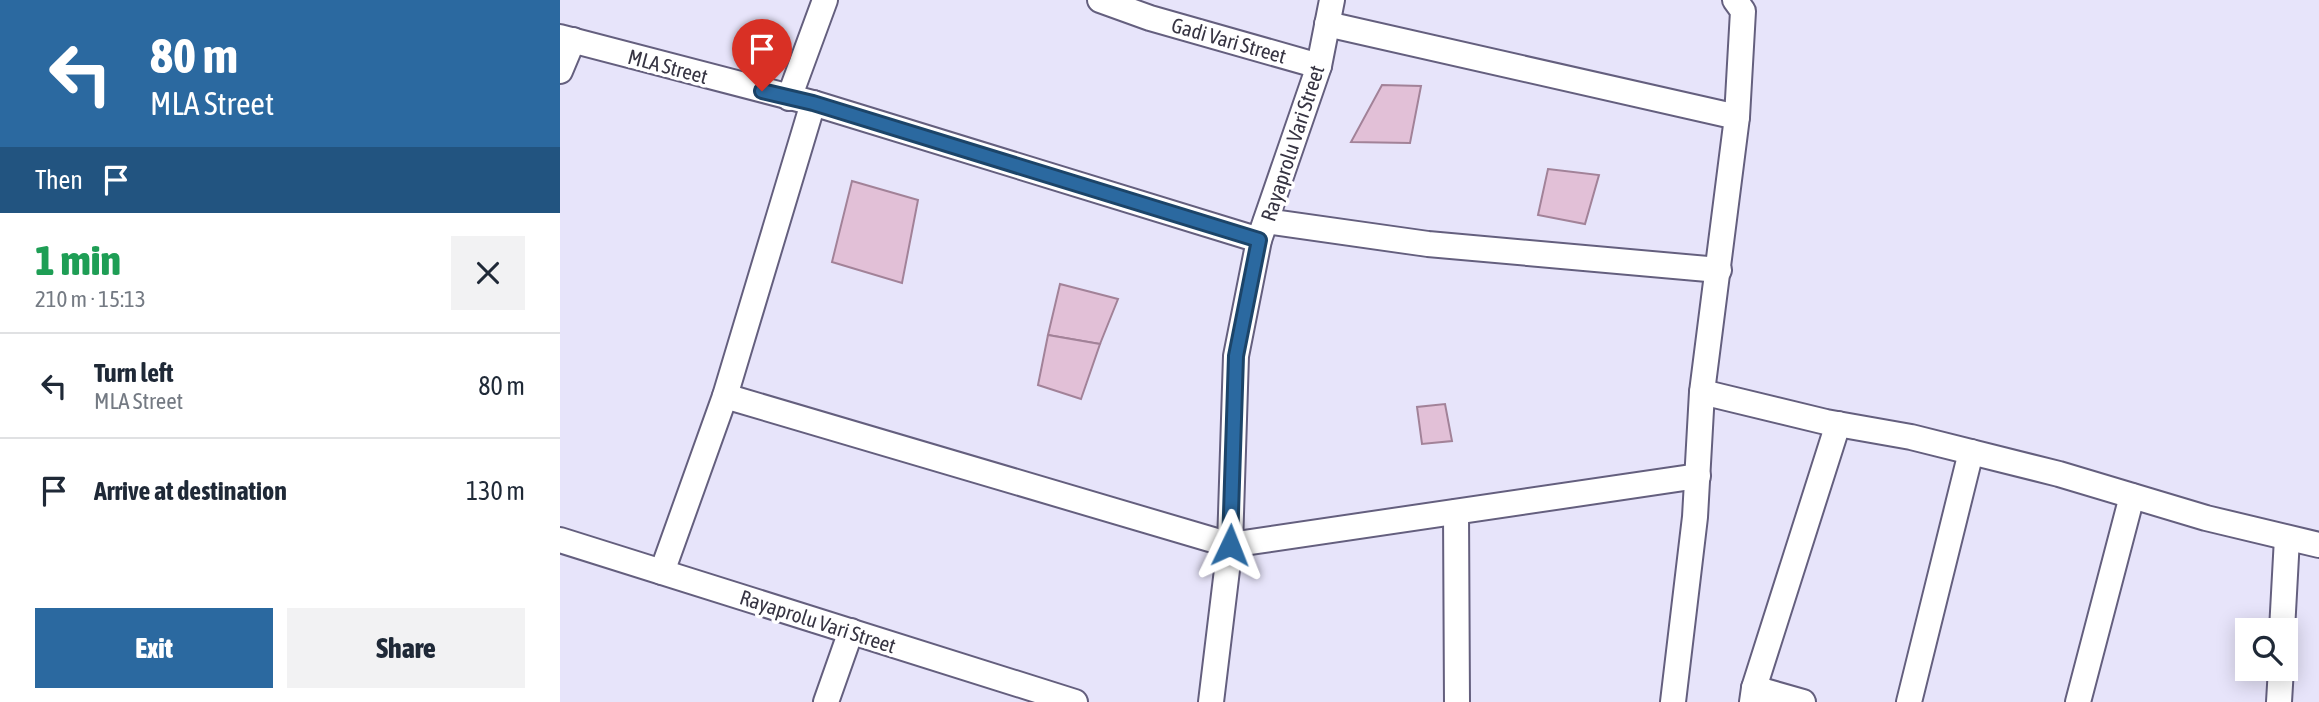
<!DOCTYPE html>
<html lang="en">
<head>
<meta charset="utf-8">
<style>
	body { margin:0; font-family:"Asap Condensed",sans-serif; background:#f2f2f3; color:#1f2937; height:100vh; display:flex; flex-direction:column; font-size:26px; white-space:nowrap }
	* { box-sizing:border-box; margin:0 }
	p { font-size:23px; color:#747a83 }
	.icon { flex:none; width:38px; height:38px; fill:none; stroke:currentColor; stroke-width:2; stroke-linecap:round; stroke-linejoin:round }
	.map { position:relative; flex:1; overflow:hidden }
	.drawer { display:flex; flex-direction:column; background:#fff; width:560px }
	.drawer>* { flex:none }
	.top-card { background:#2b69a0; color:#fff; overflow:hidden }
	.buttons { position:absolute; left:1675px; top:618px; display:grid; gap:14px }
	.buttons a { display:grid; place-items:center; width:63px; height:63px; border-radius:0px; background:#fff; box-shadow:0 4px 18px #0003; font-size:35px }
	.pin { position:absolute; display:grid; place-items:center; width:60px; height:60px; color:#fff; margin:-72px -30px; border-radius:50% 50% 50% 0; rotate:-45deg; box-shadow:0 0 7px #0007 }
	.pin .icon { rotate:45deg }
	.me { position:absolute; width:77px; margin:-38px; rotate:2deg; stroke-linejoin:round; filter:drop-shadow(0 0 5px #0008) }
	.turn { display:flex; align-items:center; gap:24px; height:147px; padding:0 35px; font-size:32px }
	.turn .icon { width:91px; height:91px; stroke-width:2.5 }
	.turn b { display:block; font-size:49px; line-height:60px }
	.then { display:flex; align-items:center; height:66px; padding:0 35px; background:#0003; gap:14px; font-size:26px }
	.round { display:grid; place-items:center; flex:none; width:74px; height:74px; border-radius:0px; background:#f2f2f3 }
	.overview { display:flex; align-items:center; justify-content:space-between; height:119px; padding:0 35px }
	h1 { font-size:42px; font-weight:800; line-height:52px; color:#1e9e55 }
	.cta { display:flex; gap:14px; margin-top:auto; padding:14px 35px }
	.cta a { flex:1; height:80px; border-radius:0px; background:#2b69a0; color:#fff; font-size:28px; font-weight:800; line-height:80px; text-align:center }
	.cta a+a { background:#f2f2f3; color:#1f2937 }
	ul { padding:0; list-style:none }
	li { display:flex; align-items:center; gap:21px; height:105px; padding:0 35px; border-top:2px solid #e0e1e3 }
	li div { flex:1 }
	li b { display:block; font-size:26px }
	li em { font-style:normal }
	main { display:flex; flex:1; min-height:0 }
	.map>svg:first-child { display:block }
	.building { fill:#e2c0d7; stroke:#a28298; stroke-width:2 }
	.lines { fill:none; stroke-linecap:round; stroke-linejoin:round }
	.minor-casing { stroke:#645f7e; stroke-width:28 }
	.minor { stroke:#fff; stroke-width:24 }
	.route-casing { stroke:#1c4468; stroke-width:18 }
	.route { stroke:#2b69a0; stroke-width:12 }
	.labels { text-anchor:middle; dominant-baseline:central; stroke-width:7; stroke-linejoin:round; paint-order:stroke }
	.street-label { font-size:21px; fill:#363442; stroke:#fff }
</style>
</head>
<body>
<main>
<section class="drawer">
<div class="top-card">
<div class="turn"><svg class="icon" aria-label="left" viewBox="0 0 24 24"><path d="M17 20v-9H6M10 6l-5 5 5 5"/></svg><div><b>80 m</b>MLA Street</div></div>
<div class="then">Then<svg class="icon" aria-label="arrive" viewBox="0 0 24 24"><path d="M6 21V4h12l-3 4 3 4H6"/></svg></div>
</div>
<div class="overview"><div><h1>1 min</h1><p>210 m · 15:13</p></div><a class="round"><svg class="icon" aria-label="close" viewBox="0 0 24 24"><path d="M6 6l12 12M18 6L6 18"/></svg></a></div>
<ul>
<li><svg class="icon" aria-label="left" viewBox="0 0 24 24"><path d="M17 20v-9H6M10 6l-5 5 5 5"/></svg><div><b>Turn left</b><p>MLA Street</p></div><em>80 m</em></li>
<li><svg class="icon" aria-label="arrive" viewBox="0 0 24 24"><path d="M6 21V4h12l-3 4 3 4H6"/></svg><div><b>Arrive at destination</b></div><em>130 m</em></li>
</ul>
<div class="cta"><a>Exit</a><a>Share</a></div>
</section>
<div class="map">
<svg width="1759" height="702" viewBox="0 0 1759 702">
	<rect width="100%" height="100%" fill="#e7e4fa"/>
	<!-- building -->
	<g class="building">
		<polygon points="822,85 861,86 850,143 791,142"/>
		<polygon points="988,169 1039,175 1025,224 978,215"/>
		<polygon points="292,181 358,200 342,283 272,262"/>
		<polygon points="500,284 558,299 540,344 488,335"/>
		<polygon points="488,335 540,344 521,399 478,385"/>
		<polygon points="885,404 892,441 862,444 857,407"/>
	</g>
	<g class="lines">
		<!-- minor casing -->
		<g class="minor-casing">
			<g id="minor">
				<polyline points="540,0 590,18 759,66"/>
				<polyline points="1175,0 1183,11 1177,117"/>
				<polyline points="767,24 1177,117 1142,392 1135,517 1113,702"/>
				<polyline points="0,37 253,103 699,240"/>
				<polyline points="0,71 13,40"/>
				<polyline points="229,98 265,0"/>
				<polyline points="706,221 868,244 1159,270"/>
				<polyline points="1142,392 1266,422 1351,437 1499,474 1646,518 1759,545"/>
				<polyline points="165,396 670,545 1138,476"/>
				<polyline points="896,512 897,702"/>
				<polyline points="0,540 515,702"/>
				<polyline points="102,572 165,396 253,103"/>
				<polyline points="1722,630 1727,538"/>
				<polyline points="1194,688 1243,702"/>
				<polyline points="266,702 291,631"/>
				<polyline points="651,702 670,545 676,356 699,240 759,66 772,0"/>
				<polyline points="1192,702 1194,688 1278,424"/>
				<polyline points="1349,702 1411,452"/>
				<polyline points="1518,702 1572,496"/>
				<polyline points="1719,702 1721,668"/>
			</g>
		</g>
		<!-- minor -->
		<use href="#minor" class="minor"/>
	</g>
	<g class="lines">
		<!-- route casing -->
		<g class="route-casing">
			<polyline id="route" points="202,91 253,103 699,240 676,356 670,545"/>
		</g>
		<!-- route -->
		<use href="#route" class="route"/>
	</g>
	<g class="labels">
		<!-- street labels -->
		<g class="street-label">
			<text transform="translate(669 40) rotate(16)">Gadi Vari Street</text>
			<text transform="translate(108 66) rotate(15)">MLA Street</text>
			<text transform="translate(732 143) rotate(-72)">Rayaprolu Vari Street</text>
			<text transform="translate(258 621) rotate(18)">Rayaprolu Vari Street</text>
		</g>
	</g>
</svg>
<div class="buttons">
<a><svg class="icon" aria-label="search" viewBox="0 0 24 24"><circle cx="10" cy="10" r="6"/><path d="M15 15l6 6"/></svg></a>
</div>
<div class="pin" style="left:202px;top:91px;background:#d93025"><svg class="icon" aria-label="arrive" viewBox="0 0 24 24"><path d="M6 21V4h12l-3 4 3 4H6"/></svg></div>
<svg class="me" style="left:670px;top:545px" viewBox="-20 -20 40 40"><path d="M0-17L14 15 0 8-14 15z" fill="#2b69a0" stroke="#fff" stroke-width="4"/></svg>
</div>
</main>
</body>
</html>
